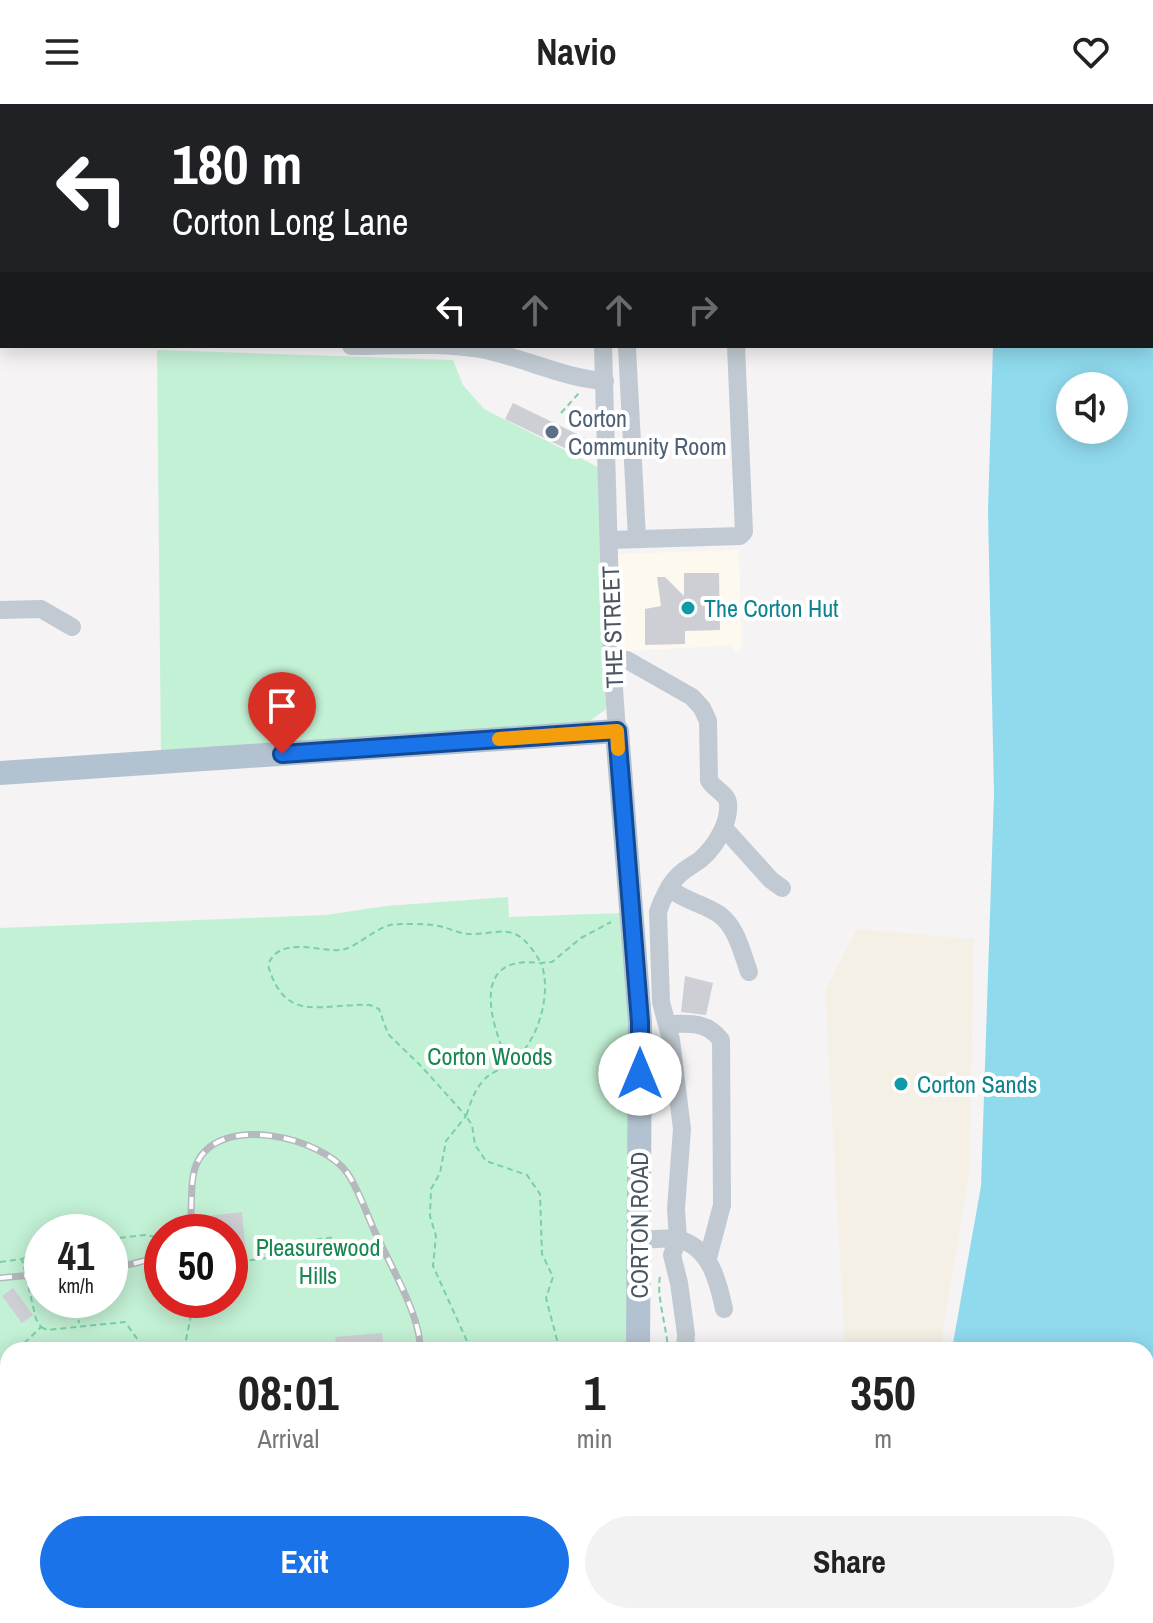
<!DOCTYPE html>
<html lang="en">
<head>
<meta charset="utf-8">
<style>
	body { margin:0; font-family:"Archivo Narrow",sans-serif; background:#f2f2f2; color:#222; height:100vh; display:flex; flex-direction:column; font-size:30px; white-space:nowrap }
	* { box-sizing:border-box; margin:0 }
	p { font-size:26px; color:#767676 }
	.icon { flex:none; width:44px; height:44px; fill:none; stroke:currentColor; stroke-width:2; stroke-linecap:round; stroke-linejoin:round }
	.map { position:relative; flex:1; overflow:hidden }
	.drawer { position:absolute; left:0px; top:1238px; width:1154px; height:282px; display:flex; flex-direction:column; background:#fff; border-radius:24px 24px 0 0; box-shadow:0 4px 20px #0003 }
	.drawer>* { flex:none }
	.guide { position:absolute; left:0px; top:0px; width:1154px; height:244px; box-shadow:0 4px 20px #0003; background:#202124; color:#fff; overflow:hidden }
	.buttons { position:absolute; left:1056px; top:268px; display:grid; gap:16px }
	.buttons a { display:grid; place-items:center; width:72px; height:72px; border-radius:50%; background:#fff; box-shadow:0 4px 20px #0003; font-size:40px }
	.speed { position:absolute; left:24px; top:1110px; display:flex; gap:16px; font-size:40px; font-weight:700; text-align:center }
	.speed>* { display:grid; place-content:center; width:104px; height:104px; border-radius:50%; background:#fff; box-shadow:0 4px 20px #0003; line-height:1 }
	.speed small { font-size:20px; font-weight:400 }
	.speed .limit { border:12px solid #d22; background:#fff; color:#111 }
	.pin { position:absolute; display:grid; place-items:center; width:68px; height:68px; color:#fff; margin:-82px -34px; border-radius:50% 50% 50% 0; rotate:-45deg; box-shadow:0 0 8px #0007 }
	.pin .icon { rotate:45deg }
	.me { position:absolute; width:88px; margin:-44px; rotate:0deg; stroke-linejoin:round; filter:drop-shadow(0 0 6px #0008) }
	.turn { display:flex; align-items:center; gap:28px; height:168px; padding:0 40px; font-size:36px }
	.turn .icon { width:104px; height:104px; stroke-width:2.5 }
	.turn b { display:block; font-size:56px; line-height:68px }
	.lanes { display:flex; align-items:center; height:76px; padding:0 40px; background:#0003; justify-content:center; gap:40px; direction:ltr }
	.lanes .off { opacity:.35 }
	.eta { display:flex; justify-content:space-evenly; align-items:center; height:136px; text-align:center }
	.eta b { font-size:48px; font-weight:700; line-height:56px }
	.primary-button { display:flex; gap:16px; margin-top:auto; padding:16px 40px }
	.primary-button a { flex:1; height:92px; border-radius:48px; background:#1a73e8; color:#fff; font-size:32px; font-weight:700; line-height:92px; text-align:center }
	.primary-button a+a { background:#f2f2f2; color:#222 }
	header { display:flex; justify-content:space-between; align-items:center; height:104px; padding:0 40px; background:#fff; font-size:36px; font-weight:700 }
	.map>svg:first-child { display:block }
	.commercial { fill:#fdf9ef }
	.green { fill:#c3f1d5; fill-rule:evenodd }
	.sand { fill:#f5f0e5 }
	.water { fill:#90daee; fill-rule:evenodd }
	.building { fill:#cdcfd5 }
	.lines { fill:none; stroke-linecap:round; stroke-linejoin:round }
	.path { stroke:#7ad0a6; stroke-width:2; stroke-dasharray:6 4; stroke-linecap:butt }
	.minor { stroke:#c1cad2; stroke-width:18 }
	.major { stroke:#b3c2d1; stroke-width:24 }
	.rail-casing { stroke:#b5b8bd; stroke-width:7 }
	.rail { stroke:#fff; stroke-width:4; stroke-dasharray:12; stroke-linecap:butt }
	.route-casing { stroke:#114b97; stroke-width:20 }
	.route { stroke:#1a73e8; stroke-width:14 }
	.slow { stroke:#f59e0b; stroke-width:14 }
	.service-dot { fill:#5c6f8a; stroke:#fff; stroke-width:3 }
	.culture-dot { fill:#0f9aa8; stroke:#fff; stroke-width:3 }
	.labels { text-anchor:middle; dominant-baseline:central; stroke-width:8; stroke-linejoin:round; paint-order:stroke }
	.service-label { font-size:24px; fill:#4e5e75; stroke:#fff; text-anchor:start }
	.culture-label { font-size:24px; fill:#0d838f; stroke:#fff; text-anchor:start }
	.street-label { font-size:24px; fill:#4a5661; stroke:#fff }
	.park-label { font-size:24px; fill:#17864f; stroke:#fff }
</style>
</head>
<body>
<header><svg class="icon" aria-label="menu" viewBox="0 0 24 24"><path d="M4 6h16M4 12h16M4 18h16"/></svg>Navio<svg class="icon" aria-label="heart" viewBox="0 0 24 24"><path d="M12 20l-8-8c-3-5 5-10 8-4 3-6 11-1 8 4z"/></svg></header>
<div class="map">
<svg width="1153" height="1519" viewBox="0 0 1153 1519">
	<rect width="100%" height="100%" fill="#f5f3f3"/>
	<!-- commercial -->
	<polygon class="commercial" points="739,446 742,543 737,549 730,541 618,548 616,450"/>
	<!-- green -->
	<g class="green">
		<polygon points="157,246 453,256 463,281 484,305 598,363 606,605 587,619 161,652"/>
		<path d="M508 793 509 813 622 809 629 918 627 1246H8V1512H624L623 1519H0V824L326 811 386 802ZM42 1128H110V1196H42ZM162 1128H230V1196H162Z"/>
	</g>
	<!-- sand -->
	<g class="sand">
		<polygon points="857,825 974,835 969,1073 940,1246 845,1246 825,887"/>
		<polygon points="860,1512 980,1512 981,1519 861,1519"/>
	</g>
	<!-- water -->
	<path class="water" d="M1000 0H1153V1519H993L992 1512H1146V1246L952 1245 981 1082 994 690 988 407 993 242H1152V2ZM1070 282H1114V326H1070Z"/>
	<!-- building -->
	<g class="building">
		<polygon points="513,299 589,336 581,352 505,315"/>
		<polygon points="684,469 719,469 720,526 685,527 685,540 645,541 645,505 661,502 657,473 665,473 684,492"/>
		<polygon points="685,872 713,879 706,911 681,908"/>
		<polygon points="242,1108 246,1151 230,1153 230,1128 208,1128 207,1112"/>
		<polygon points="13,1184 33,1211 22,1219 2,1192"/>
		<polygon points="382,1229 384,1246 337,1246 335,1233"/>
	</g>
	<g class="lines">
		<!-- path -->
		<g class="path">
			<polyline points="0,228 2,228"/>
			<polyline points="561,309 579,289"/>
			<path d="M509 961C492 922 467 850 540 859"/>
			<polyline points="110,1135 145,1131 162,1134"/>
			<polyline points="0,1158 22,1155 42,1146"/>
			<polyline points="230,1159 288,1151 287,1139 336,1133"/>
			<path d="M660 1173C656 1191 667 1224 668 1246"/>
			<polyline points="76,1196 79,1219"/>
			<polyline points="41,1223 47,1226 125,1218 138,1236 138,1246"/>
			<polyline points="17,1246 41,1223 36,1215 22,1155"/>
			<polyline points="184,1246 194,1196"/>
			<path d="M471 1246 433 1162 436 1132 430 1112 431 1085 440 1069 446 1037 466 1012 422 963 388 930 379 905 370 901C322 899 285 921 268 861 279 831 319 848 341 846 356 844 372 826 390 821 399 819 430 820 439 822 452 825 461 831 475 830 489 830 503 824 517 831 527 836 535 849 541 859"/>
			<path d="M553 1246 557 1236 546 1194 553 1173 542 1150 540 1090 527 1071 486 1057 475 1041 472 1021 466 1012C470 1001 474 987 482 978 490 968 498 967 508 961 537 943 553 890 541 859L552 858 581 834 611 818"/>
			<polyline points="0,1263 8,1255"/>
			<polyline points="0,1379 8,1388"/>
			<polyline points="0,1472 8,1473"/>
			<polyline points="236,1519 241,1512"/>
			<polyline points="560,1519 561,1512"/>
		</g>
		<!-- minor -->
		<g class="minor">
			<polyline points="589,0 589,2"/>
			<polyline points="775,0 775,2"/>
			<polyline points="416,2 416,0"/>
			<path d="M351 242C393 242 439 238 480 245 523 253 562 274 605 277"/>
			<polyline points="603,242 612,557 617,627"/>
			<polyline points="627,244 637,434"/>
			<polyline points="609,436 740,432 744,428 736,242"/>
			<polyline points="0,506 41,505 72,523"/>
			<path d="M612 557 627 556 692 593 702 604 708 617 709 676C713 685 727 689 728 699 730 719 715 743 701 755 695 760 686 764 680 770 670 779 662 795 658 808L661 898 671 936 682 1025 676 1105 678 1135 672 1151 679 1179 686 1230 685 1246"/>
			<polyline points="724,724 771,776 782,784"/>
			<path d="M669 784C684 797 705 800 720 811 737 824 742 849 749 868"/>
			<path d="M668 920C690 920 707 917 721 936L722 1101 708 1154"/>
			<path d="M639 1136C650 1136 666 1133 677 1135 710 1142 718 1177 724 1205"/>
			<polyline points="371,1512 375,1519"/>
			<polyline points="674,1512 676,1519"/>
		</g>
		<!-- major -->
		<g class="major">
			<polyline points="0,669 617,627 640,918 638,1246"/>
			<polyline points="636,1519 636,1512"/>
		</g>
		<!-- rail casing -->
		<g class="rail-casing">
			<g id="rail">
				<path d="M186 1128 190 1120C193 1102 189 1076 197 1059 220 1009 323 1033 348 1070 359 1087 366 1108 374 1126 388 1157 422 1214 420 1246"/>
				<polyline points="110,1163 132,1160 162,1152"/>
				<polyline points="0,1174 42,1170"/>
				<polyline points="0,1468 8,1479"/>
			</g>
		</g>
		<!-- rail -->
		<use href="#rail" class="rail"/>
	</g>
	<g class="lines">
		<!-- route casing -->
		<g class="route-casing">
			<polyline id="route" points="282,650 617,627 640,918 640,970"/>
		</g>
		<!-- route -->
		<use href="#route" class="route"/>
		<!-- slow -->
		<polyline class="slow" points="499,635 617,627 618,645"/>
	</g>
	<!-- markers -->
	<circle class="service-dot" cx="552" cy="328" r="8"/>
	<g class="culture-dot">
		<circle cx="688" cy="504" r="8"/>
		<circle cx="901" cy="980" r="8"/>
	</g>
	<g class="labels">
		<!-- service labels -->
		<g class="service-label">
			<text x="568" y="314">Corton<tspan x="568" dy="28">Community Room</tspan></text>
		</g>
		<!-- culture labels -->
		<g class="culture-label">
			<text x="704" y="504">The Corton Hut</text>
			<text x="917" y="980">Corton Sands</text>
		</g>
		<!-- street labels -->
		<g class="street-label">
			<text transform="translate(612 523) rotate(-92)">THE STREET</text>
			<text transform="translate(639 1121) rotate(-90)">CORTON ROAD</text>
		</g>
		<!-- park labels -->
		<g class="park-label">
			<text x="490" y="952">Corton Woods</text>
			<text x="318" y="1143">Pleasurewood<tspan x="318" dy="28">Hills</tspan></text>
		</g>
	</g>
</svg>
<div class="buttons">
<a><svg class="icon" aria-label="sound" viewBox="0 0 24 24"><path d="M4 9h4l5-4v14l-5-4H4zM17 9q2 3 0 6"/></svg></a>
</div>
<div class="speed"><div>41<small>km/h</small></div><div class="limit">50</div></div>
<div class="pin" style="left:282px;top:650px;background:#d93025"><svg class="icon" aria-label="arrive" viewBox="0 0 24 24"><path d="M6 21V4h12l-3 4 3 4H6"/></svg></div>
<svg class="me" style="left:640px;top:970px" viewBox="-20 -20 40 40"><circle r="19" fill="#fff"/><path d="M0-13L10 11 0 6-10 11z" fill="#1a73e8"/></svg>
<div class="guide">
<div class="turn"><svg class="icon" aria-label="left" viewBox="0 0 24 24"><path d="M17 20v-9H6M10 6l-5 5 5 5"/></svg><div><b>180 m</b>Corton Long Lane</div></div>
<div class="lanes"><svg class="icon" aria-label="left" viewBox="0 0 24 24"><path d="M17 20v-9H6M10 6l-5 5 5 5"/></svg><svg class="icon off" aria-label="ahead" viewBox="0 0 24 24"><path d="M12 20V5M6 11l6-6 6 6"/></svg><svg class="icon off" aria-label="ahead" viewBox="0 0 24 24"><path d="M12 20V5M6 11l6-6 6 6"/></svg><svg class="icon off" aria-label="right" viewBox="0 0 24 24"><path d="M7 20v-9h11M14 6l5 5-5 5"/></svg></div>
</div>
<section class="drawer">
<div class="eta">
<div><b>08:01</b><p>Arrival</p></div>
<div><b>1</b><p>min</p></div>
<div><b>350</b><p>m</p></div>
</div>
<div class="primary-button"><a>Exit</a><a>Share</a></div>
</section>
</div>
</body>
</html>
